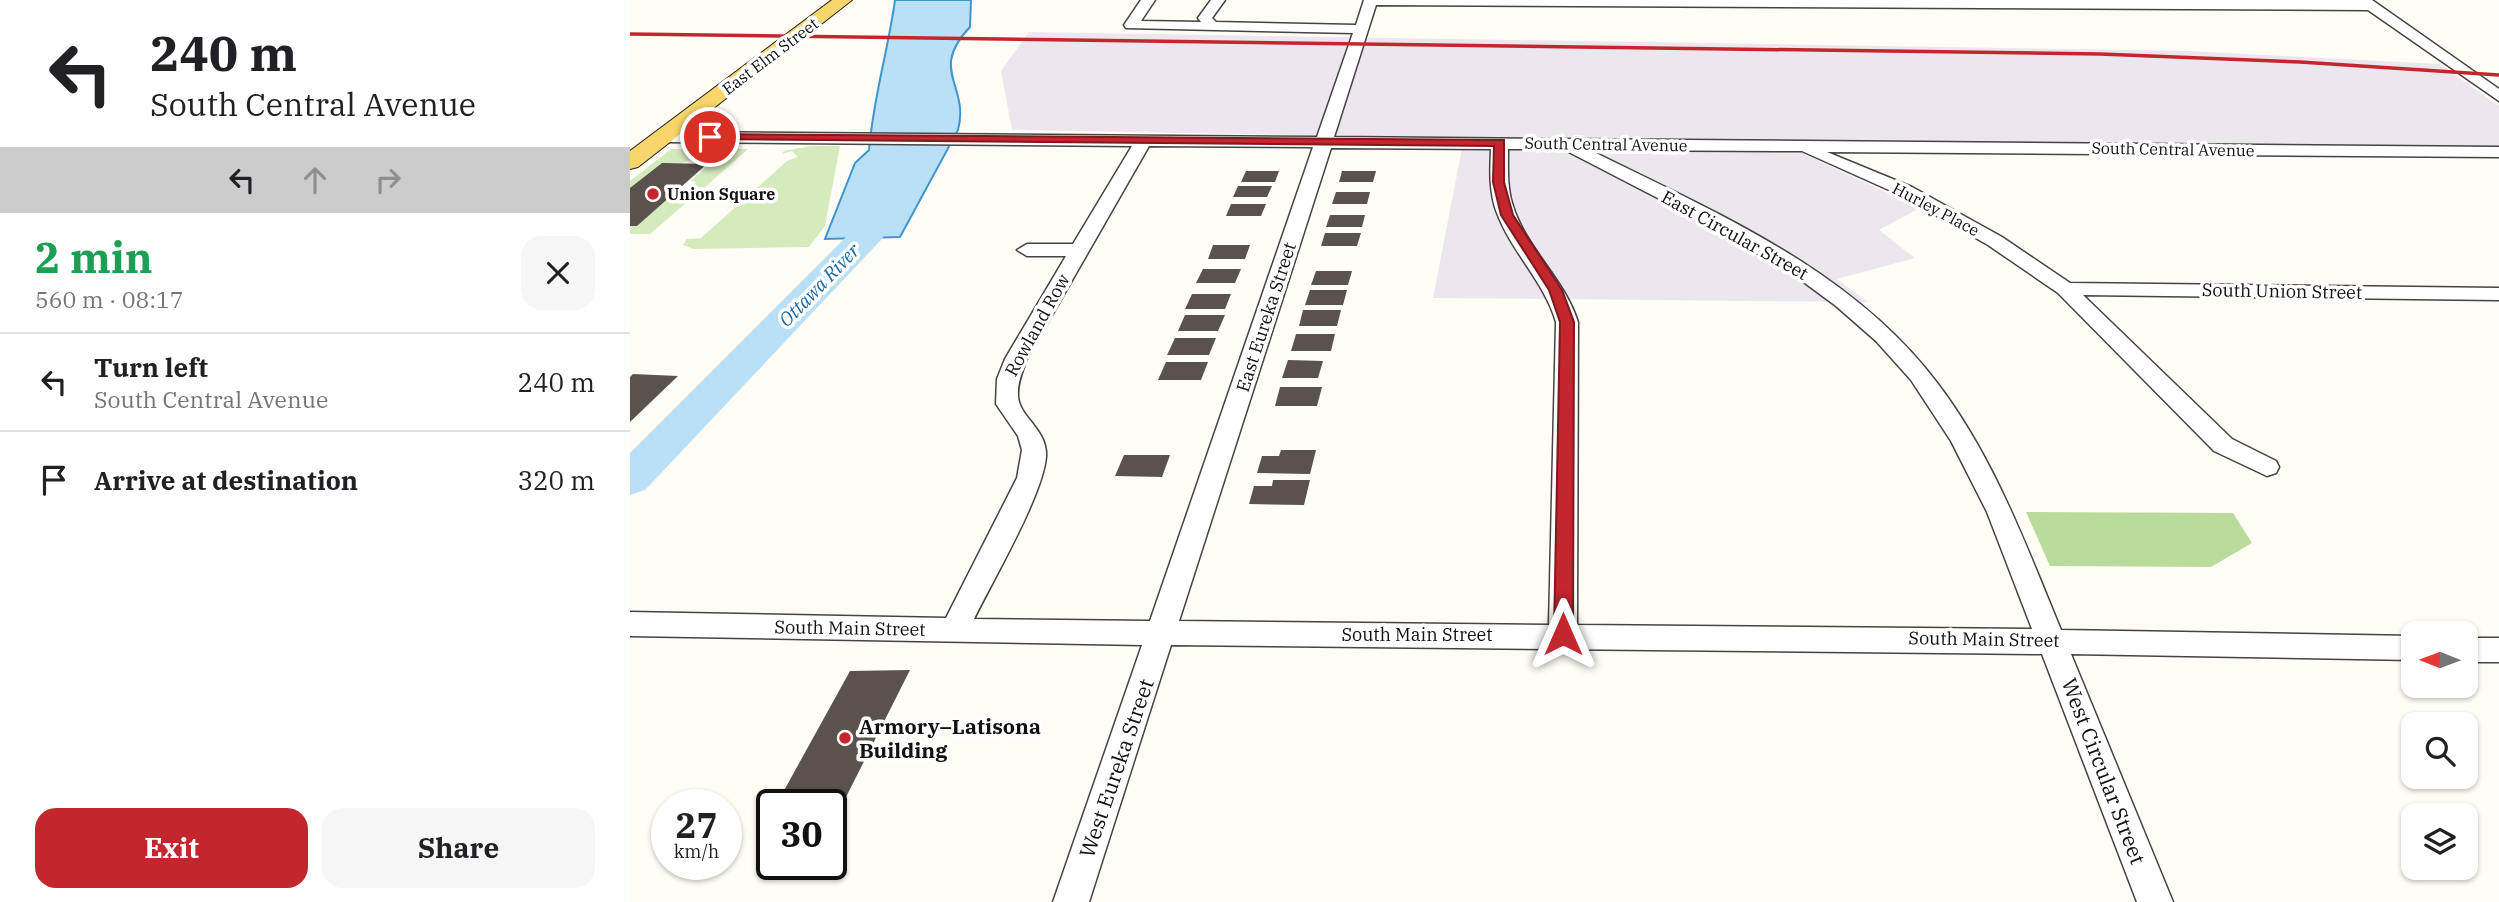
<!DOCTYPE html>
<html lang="en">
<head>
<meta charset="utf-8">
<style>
	body { margin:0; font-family:"IBM Plex Serif",serif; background:#f6f6f6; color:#202124; height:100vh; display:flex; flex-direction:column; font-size:26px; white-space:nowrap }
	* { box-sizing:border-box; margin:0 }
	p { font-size:23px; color:#757577 }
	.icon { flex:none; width:38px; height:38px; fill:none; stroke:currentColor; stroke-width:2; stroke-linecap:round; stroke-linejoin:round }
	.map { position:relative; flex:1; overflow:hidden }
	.sheet { display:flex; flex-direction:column; background:#fff; width:630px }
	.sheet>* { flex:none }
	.banner { background:#fff; color:#202124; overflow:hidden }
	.needle { width:46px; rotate:271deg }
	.buttons { position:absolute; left:1771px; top:621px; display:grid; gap:14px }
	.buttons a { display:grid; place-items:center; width:77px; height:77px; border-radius:14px; background:#fff; box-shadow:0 2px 5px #0004; font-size:35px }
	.speed { position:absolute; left:21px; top:789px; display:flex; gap:14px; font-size:35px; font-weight:700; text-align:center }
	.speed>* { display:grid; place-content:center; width:91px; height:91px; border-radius:50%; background:#fff; box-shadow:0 2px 5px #0004; line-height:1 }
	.speed small { font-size:18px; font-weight:400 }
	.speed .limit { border:4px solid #111; border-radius:10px; background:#fff; color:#111 }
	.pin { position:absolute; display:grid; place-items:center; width:60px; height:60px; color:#fff; margin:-30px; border:4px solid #fff; border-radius:50%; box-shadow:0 2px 7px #0007 }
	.me { position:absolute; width:77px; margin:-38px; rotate:0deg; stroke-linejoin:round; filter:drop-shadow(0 0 5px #0008) }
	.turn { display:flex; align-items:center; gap:24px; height:147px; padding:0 35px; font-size:32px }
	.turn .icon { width:91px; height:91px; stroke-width:2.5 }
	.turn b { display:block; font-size:49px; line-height:60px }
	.lanes { display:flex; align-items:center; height:66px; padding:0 35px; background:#0003; justify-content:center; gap:35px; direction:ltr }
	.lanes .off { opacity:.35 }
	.round { display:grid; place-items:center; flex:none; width:74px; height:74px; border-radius:21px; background:#f6f6f6 }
	.headline { display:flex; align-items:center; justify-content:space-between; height:119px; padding:0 35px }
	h1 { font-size:42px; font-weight:700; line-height:52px; color:#1e9e55 }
	.action { display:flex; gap:14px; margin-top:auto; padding:14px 35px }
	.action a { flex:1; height:80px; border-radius:21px; background:#c4262e; color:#fff; font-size:28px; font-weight:700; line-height:80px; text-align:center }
	.action a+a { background:#f6f6f6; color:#202124 }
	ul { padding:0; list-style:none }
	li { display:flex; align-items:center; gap:21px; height:98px; padding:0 35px; border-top:2px solid #e0e0e0 }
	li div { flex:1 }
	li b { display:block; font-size:26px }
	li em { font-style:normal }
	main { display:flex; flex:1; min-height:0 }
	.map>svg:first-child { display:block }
	.industrial { fill:#eee6ef }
	.green { fill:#d5ebbd }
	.forest { fill:#b9dc9c }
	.water { fill:#b9e0f7; stroke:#3f96cf; stroke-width:2 }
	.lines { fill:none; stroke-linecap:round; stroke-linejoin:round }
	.river { fill:#b9e0f7; fill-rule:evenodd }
	.building { fill:#5a524d }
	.minor-casing { stroke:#444; stroke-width:3 }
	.major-casing { stroke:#222; stroke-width:2 }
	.minor { fill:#fff; fill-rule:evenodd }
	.major { fill:#f9d66b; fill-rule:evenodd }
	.rail { stroke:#c4262e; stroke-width:3.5 }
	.route { fill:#c4262e; stroke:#7f191e; stroke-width:2 }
	.poi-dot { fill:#c4262e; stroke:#fff; stroke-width:2.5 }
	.labels { text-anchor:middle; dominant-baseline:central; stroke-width:7; stroke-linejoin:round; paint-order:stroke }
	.far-street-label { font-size:16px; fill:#111; stroke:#fff }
	.far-poi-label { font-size:16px; font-weight:bold; fill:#111; stroke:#fff; text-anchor:start }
	.street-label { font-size:18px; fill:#111; stroke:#fff }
	.water-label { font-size:19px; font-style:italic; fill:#1768a6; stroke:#fff }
	.near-poi-label { font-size:21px; font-weight:bold; fill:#111; stroke:#fff; text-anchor:start }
	.near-street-label { font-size:21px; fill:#111; stroke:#fff }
</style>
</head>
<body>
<main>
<section class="sheet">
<div class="banner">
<div class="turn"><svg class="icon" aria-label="left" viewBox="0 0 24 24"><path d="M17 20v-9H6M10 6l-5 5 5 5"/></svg><div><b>240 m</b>South Central Avenue</div></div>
<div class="lanes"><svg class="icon" aria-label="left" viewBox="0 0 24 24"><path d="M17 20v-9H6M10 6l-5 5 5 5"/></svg><svg class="icon off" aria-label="ahead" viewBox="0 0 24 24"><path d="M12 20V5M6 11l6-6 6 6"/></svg><svg class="icon off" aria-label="right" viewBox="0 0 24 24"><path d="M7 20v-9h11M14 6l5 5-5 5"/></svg></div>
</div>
<div class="headline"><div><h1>2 min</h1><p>560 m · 08:17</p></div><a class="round"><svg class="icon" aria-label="close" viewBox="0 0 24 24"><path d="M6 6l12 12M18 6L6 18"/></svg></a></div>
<ul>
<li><svg class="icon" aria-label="left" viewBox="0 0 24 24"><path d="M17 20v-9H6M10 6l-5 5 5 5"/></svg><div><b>Turn left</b><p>South Central Avenue</p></div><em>240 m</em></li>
<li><svg class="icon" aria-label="arrive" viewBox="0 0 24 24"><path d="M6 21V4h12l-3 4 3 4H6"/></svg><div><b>Arrive at destination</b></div><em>320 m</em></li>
</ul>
<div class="action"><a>Exit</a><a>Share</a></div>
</section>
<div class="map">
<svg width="1869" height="902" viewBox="0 0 1869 902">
	<rect width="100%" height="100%" fill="#fffdf5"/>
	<!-- industrial -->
	<polygon class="industrial" points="399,32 1559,51 1810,64 1869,106 1869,147 1170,152 1290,208 1249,230 1285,258 1207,279 1238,302 803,298 834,138 382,130 371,71"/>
	<!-- green -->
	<g class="green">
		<polygon points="181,146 210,146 195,226 179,247 64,249 53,245 57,239 71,238 157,161 168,157 162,151 152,154 154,151"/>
		<polygon points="41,149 82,149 65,160 57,161 0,188 0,181"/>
		<polygon points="85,149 118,149 75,187 60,187 66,182 61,181 84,159 75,158"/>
		<polygon points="57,190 71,190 20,234 0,234 0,226 7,226 39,196"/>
	</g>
	<!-- forest -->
	<polygon class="forest" points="1396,512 1603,513 1622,543 1581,567 1420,566"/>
	<!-- water -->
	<path class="water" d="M265 0H341L340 27C298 71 340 85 328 130L270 237 195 239 225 163 239 150C243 99 258 51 265 0Z"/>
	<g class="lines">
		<!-- river -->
		<polygon class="river" points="251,175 262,177 267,184 256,233 251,240 15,490 0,495 0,453 223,230 240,177"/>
	</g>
	<!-- building -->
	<g class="building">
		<polygon points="32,163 77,164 7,226 0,226 0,188"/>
		<polygon points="616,171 649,171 645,182 611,182"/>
		<polygon points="712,171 746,171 743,182 709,182"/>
		<polygon points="608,186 642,186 637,197 603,197"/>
		<polygon points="706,192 740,192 737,204 702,204"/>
		<polygon points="601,204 636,204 631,216 596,216"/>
		<polygon points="700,215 735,215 732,227 696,227"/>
		<polygon points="695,233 731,233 727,246 691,246"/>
		<polygon points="583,245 620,245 615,259 578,259"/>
		<polygon points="573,269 611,269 605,283 566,283"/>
		<polygon points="686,271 722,271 718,285 681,285"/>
		<polygon points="680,290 717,290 713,305 675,305"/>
		<polygon points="562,294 601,294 595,309 555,309"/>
		<polygon points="673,310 711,310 707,326 669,326"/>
		<polygon points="555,315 595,315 588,331 548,331"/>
		<polygon points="666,334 705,334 701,351 661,351"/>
		<polygon points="545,338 586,338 579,355 537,355"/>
		<polygon points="658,360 693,361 688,378 652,378"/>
		<polygon points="536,362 578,362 571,380 528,380"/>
		<polygon points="3,374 48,376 0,422 0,377"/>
		<polygon points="650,387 692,387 687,406 645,406"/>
		<polygon points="651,450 686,450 680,474 627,473 632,456 649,456"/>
		<polygon points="494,455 540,455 532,477 485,476"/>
		<polygon points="643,480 680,480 674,505 619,504 624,486 642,486"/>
		<polygon points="280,670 210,809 201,810 201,805 146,805 220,671"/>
	</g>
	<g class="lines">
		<!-- minor casing -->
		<g class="minor-casing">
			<g id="minor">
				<path d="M511 0H525L511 21 571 22 568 18 581 0H595L582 18 586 22 726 25 734 0H1742L1869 89V101L1738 10 746 5 704 137 1869 147V157L1197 152 1282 187 1372 237 1440 283 1869 288V300L1453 295 1602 439 1646 461 1649 467 1646 473 1637 476 1584 451 1428 293 1358 245 1270 195 1172 151 960 150C1084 212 1222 269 1308 384 1364 458 1396 545 1431 630L1783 636V660L1441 654 1543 902H1507L1412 654 541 645 459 902H423L512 645 0 636V612L316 618 387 478 392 450 388 436 366 404 367 379 375 359 436 256H397L387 250 397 244H443L502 146 33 142 25 137 33 132 687 137 723 33 496 28 494 25ZM519 146 683 147 520 621 344 619C363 580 413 495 416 457 418 429 388 417 388 395 387 383 393 370 397 359ZM701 148 861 149C860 170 859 193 867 213 882 253 914 281 926 322L919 625 549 621ZM878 149H933L1072 221 1164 275 1206 306 1246 341 1281 380 1321 441 1357 512 1402 629 947 625 948 322C934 278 895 248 882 203 877 186 878 167 878 149Z"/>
				<rect x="1836" y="638" width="33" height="24"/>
			</g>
		</g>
		<!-- major casing -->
		<g class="major-casing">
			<polygon id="major" points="202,0 222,0 8,167 0,169 0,151"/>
		</g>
		<!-- minor -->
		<use href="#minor" class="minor"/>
		<!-- major -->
		<use href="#major" class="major"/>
		<!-- rail -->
		<polyline class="rail" points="0,34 1470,54 1670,62 1869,75"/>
	</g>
	<!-- route -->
	<polygon class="route" points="80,134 874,140 874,182 883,215 932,290 944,322 943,634 940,640 927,640 924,634 930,322 919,290 871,215 863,182 864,146 76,139 74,137"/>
	<!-- markers -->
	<g class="poi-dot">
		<circle cx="23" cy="194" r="7"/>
		<circle cx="215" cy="738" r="7"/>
	</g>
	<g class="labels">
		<!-- far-street labels -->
		<g class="far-street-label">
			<text transform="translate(140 56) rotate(-37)">East Elm Street</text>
			<text transform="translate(976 144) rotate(1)">South Central Avenue</text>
			<text transform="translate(1543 149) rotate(1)">South Central Avenue</text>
			<text transform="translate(1306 209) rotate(28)">Hurley Place</text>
		</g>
		<!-- far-poi labels -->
		<g class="far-poi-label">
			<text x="37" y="194">Union Square</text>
		</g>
		<!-- street labels -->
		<g class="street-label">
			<text transform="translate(1105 235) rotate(29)">East Circular Street</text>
			<text transform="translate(1652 291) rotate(1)">South Union Street</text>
			<text transform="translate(636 317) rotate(-72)">East Eureka Street</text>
			<text transform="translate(407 325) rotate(-61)">Rowland Row</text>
			<text transform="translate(220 628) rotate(1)">South Main Street</text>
			<text x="787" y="634">South Main Street</text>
			<text transform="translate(1354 639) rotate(1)">South Main Street</text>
		</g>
		<!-- water labels -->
		<g class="water-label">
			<text transform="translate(189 285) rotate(-46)">Ottawa River</text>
		</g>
		<!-- near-poi labels -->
		<g class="near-poi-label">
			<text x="229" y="726">Armory–Latisona<tspan x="229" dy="24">Building</tspan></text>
		</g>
		<!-- near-street labels -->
		<g class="near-street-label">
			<text transform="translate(486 768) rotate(-71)">West Eureka Street</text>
			<text transform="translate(1474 771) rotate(69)">West Circular Street</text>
		</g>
	</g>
</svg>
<div class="buttons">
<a><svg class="needle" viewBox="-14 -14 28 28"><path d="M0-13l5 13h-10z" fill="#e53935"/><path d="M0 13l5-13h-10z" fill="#757577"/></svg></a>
<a><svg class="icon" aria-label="search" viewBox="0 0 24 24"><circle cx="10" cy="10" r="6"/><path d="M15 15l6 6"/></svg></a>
<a><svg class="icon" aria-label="layers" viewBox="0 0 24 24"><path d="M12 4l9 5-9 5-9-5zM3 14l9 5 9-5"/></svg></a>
</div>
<div class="speed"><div>27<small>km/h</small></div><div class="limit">30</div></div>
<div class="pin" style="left:80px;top:137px;background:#d93025"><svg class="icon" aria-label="arrive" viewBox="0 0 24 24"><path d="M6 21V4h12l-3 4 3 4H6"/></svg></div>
<svg class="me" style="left:933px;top:634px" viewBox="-20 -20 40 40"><path d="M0-17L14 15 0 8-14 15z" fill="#c4262e" stroke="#fff" stroke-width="4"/></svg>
</div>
</main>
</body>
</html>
